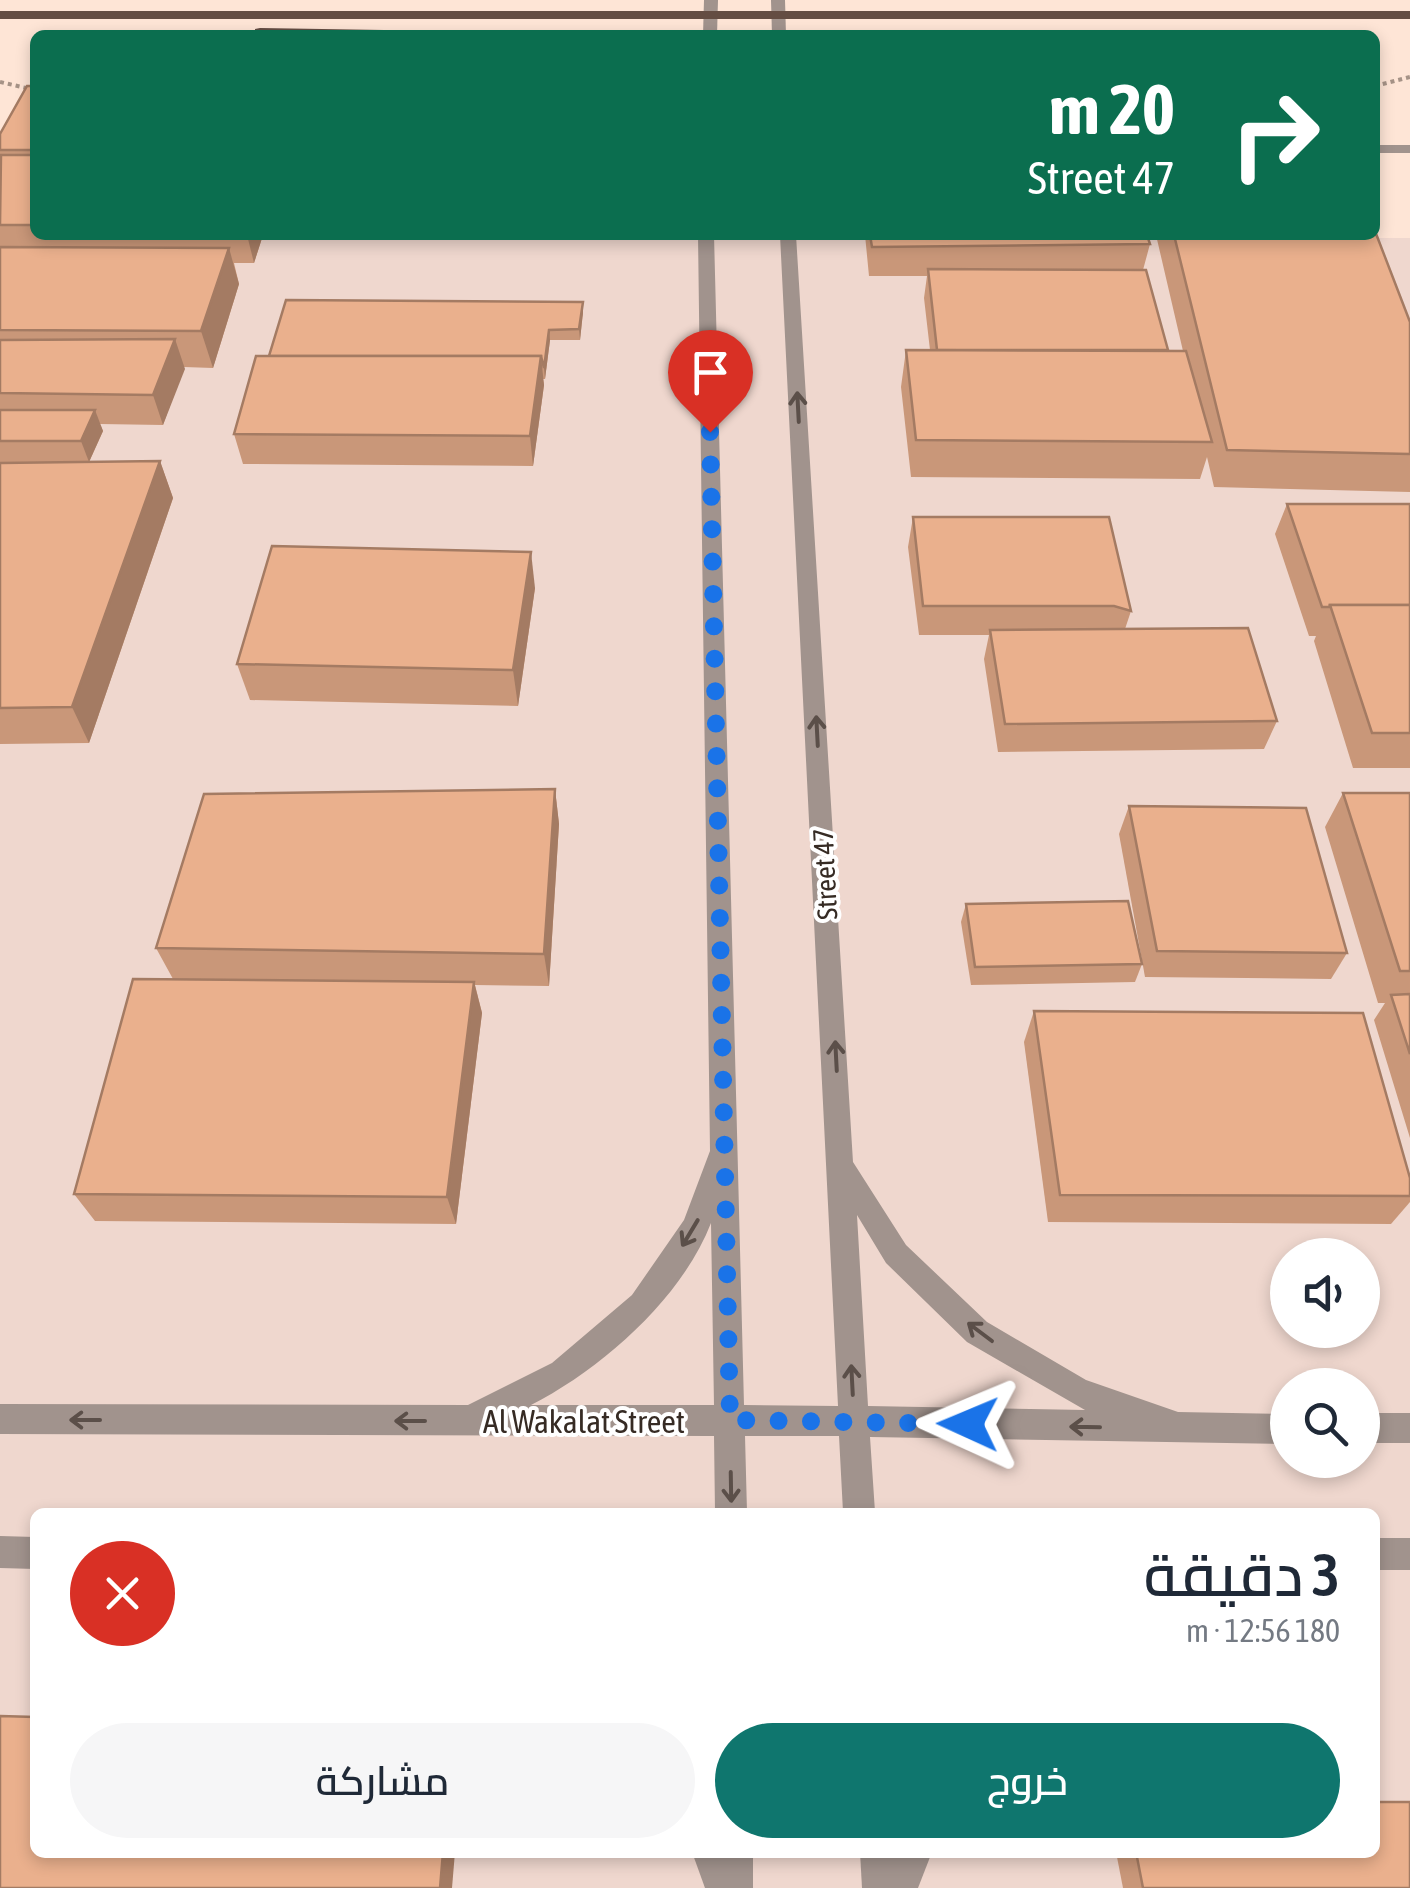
<!DOCTYPE html>
<html lang="ar">
<head>
<meta charset="utf-8">
<style>
	body { margin:0; font-family:"Asap Condensed",Cairo,sans-serif; background:#f6f6f7; color:#1f2937; direction:rtl; height:100vh; display:flex; flex-direction:column; font-size:38px; white-space:nowrap }
	* { box-sizing:border-box; margin:0 }
	p { font-size:32px; color:#747a83 }
	.icon { flex:none; width:55px; height:55px; fill:none; stroke:currentColor; stroke-width:2; stroke-linecap:round; stroke-linejoin:round }
	.map { position:relative; flex:1; overflow:hidden; direction:ltr }
	.details { position:absolute; left:30px; top:1508px; width:1350px; height:350px; display:flex; flex-direction:column; background:#fff; border-radius:15px; box-shadow:0 5px 15px #0003; direction:rtl }
	.details>* { flex:none }
	.top-card { position:absolute; left:30px; top:30px; width:1350px; height:210px; border-radius:15px; box-shadow:0 5px 15px #0003; direction:rtl; background:#0b6e4f; color:#fff; overflow:hidden }
	.buttons { position:absolute; left:1270px; top:1238px; display:grid; gap:20px }
	.buttons a { display:grid; place-items:center; width:110px; height:110px; border-radius:50%; background:#fff; box-shadow:0 5px 15px #0003; font-size:50px }
	.pin { position:absolute; display:grid; place-items:center; width:85px; height:85px; color:#fff; margin:-102px -42px; border-radius:50% 50% 50% 0; rotate:-45deg; box-shadow:0 0 10px #0007 }
	.pin .icon { rotate:45deg }
	.me { position:absolute; width:110px; margin:-55px; rotate:271deg; stroke-linejoin:round; filter:drop-shadow(0 0 8px #0008) }
	.turn { display:flex; align-items:center; gap:35px; height:210px; padding:0 40px; font-size:45px }
	.turn .icon { width:130px; height:130px; stroke-width:2.5 }
	.turn b { display:block; font-size:70px; line-height:85px }
	.round { display:grid; place-items:center; flex:none; width:105px; height:105px; border-radius:52px; background:#f6f6f7 }
	.summary { display:flex; align-items:center; justify-content:space-between; height:170px; padding:0 40px }
	h1 { font-size:60px; font-weight:600; line-height:75px }
	.action { display:flex; gap:20px; margin-top:auto; padding:20px 40px }
	.action a { flex:1; height:115px; border-radius:60px; background:#0f766e; color:#fff; font-size:40px; font-weight:600; line-height:115px; text-align:center }
	.action a+a { background:#f6f6f7; color:#1f2937 }
	.map>svg:first-child { display:block }
	.industrial { fill:#efd7ce; fill-rule:evenodd }
	.lines { fill:none; stroke-linecap:round; stroke-linejoin:round }
	.path { stroke:#a69387; stroke-width:4; stroke-dasharray:4 4; stroke-linecap:butt }
	.lane { fill:#a1938d; fill-rule:evenodd }
	.street { fill:#a1938d; fill-rule:evenodd }
	.primary { fill:#644d43; fill-rule:evenodd }
	.wall { fill:#c99779 }
	.shaded-wall { fill:#a47b63 }
	.building { fill:#eab08d; stroke:#a47b63; stroke-width:2.5 }
	.oneway { stroke:#5b4f49 }
	.route { stroke:#1a73e8; stroke-width:18; stroke-dasharray:0 32.4 }
	.labels { text-anchor:middle; dominant-baseline:central; stroke-width:8; stroke-linejoin:round; paint-order:stroke }
	.street-label { font-size:28px; fill:#362b24; stroke:#fff }
	.near-street-label { font-size:32px; fill:#362b24; stroke:#fff }
</style>
</head>
<body>
<div class="map">
<svg width="1410" height="1888" viewBox="0 0 1410 1888">
	<rect width="100%" height="100%" fill="#fee5d6"/>
	<!-- industrial -->
	<path class="industrial" d="M0 206 35 235 1410 238V1888H0ZM1288 1255H1362V1330H1288ZM1288 1385H1362V1460H1288ZM35 1512H1375V1852H35Z"/>
	<g class="lines">
		<!-- path -->
		<g class="path">
			<polyline points="0,82 35,90"/>
			<polyline points="1375,86 1410,77"/>
		</g>
		<!-- lane -->
		<rect class="lane" x="1375" y="145" width="35" height="8"/>
		<!-- street -->
		<g class="street">
			<polygon points="704,0 718,0 717,35 703,35"/>
			<polygon points="771,0 785,0 786,35 772,35"/>
			<path d="M698 235H714L744 1405 838 1406 780 235H796L853 1162 906 1245 987 1322 1086 1380 1178 1412 1288 1414V1444L870 1437 875 1512H843L839 1436H745L747 1512H715L714 1436 0 1434V1404L468 1405 552 1363 632 1295 684 1220 710 1151ZM857 1215 886 1263 967 1342 1085 1410 868 1406ZM711 1223 714 1405H531C602 1369 682 1298 711 1223Z"/>
			<rect x="1362" y="1413" width="48" height="30"/>
			<polygon points="0,1536 35,1537 35,1569 0,1568"/>
			<rect x="1375" y="1538" width="35" height="32"/>
			<polygon points="692,1852 753,1852 753,1888 705,1888"/>
			<polygon points="860,1852 932,1852 918,1888 862,1888"/>
		</g>
		<!-- primary -->
		<g class="primary">
			<rect x="0" y="11" width="1410" height="8"/>
			<polygon points="260,28 446,31 453,35 255,35 255,29"/>
		</g>
	</g>
	<!-- wall -->
	<g class="wall">
		<polygon points="35,86 35,235 263,235 254,263 234,263 239,284 213,368 184,367 163,425 100,424 103,431 89,462 0,462 0,150"/>
		<polygon points="865,235 1147,235 1150,244 1143,270 1168,351 1183,351 1156,235 1375,235 1410,322 1410,492 1214,487 1207,457 1200,479 911,477 901,387 906,350 930,350 924,298 927,276 869,276"/>
		<polygon points="583,302 583,312 580,340 550,340 545,379 543,379 544,385 533,466 243,464 234,434 269,356"/>
		<polygon points="160,461 173,498 89,743 0,744 0,463"/>
		<polygon points="1287,504 1410,504 1410,768 1353,768 1314,641 1316,636 1309,636 1275,534"/>
		<polygon points="913,517 1131,611 1125,629 1277,721 1264,749 998,752 984,659 989,635 919,635 908,547"/>
		<polygon points="535,588 518,706 250,700 237,664"/>
		<polygon points="555,789 559,824 549,986 475,985 482,1013 456,1224 95,1221 74,1194 173,979 156,948"/>
		<polygon points="1343,793 1410,793 1410,1138 1374,1020 1385,1003 1378,1003 1325,827"/>
		<polygon points="1129,806 1347,953 1331,979 1145,977 1119,834"/>
		<polygon points="966,904 1142,964 1135,982 971,985 961,922"/>
		<polygon points="1034,1011 1410,1178 1410,1202 1391,1224 1048,1222 1024,1042"/>
		<polygon points="1116,1852 1375,1852 1410,1888 1123,1888"/>
	</g>
	<!-- shaded-wall -->
	<g class="shaded-wall">
		<polygon points="247,235 263,235 254,263"/>
		<polygon points="229,248 239,284 213,368 201,331"/>
		<polygon points="583,302 583,312 580,340 579,329"/>
		<polygon points="549,330 550,340 545,379 544,368"/>
		<polygon points="175,339 185,369 163,425 153,395"/>
		<polygon points="541,356 544,385 533,466 530,436"/>
		<polygon points="95,410 103,431 89,462 81,441"/>
		<polygon points="160,461 173,498 89,743 72,707"/>
		<polygon points="531,552 535,588 518,706 513,670"/>
		<polygon points="555,789 559,824 549,986 544,954"/>
		<polygon points="474,982 482,1013 456,1224 447,1197"/>
		<polygon points="443,1852 455,1852 452,1888 440,1888"/>
	</g>
	<!-- building -->
	<g class="building">
		<polygon points="27,86 35,86 35,150 0,150 0,134"/>
		<polygon points="1,155 35,155 35,225 0,225"/>
		<polygon points="1375,231 1410,322 1410,454 1227,450 1174,235 1375,235"/>
		<polygon points="870,235 1147,235 1150,244 872,247"/>
		<polygon points="0,247 229,248 201,331 0,330"/>
		<polygon points="928,269 1146,270 1168,350 937,350"/>
		<polygon points="286,300 583,302 579,329 549,330 544,368 541,356 269,356"/>
		<polygon points="175,339 153,395 0,393 0,340"/>
		<polygon points="906,350 1186,351 1212,442 916,440"/>
		<polygon points="256,356 541,356 530,436 234,434"/>
		<polygon points="0,410 95,410 81,441 0,441"/>
		<polygon points="160,461 72,707 0,708 0,463"/>
		<polygon points="1287,504 1410,504 1410,605 1330,605 1329,607 1322,607"/>
		<polygon points="913,517 1109,517 1131,611 1114,606 923,606"/>
		<polygon points="272,546 531,552 513,670 237,664"/>
		<polygon points="1330,605 1410,605 1410,733 1372,733"/>
		<polygon points="1248,628 1277,721 1005,724 990,630"/>
		<polygon points="555,789 544,954 156,948 204,794"/>
		<polygon points="1343,793 1410,793 1410,971 1400,971"/>
		<polygon points="1129,806 1306,808 1347,953 1157,951"/>
		<polygon points="1128,901 1142,964 975,967 966,904"/>
		<polygon points="133,979 474,982 447,1197 74,1194"/>
		<polygon points="1410,994 1410,1054 1391,995"/>
		<polygon points="1034,1011 1363,1013 1410,1178 1410,1196 1060,1195"/>
		<polygon points="0,1716 35,1717 35,1852 443,1852 440,1888 0,1888"/>
		<polygon points="1375,1802 1410,1802 1410,1888 1143,1888 1136,1852 1375,1852"/>
	</g>
	<!-- one-way arrows -->
	<defs><path id="oneway-shaft" d="M-6 0H5M1.5-3L5.5 0L1.5 3" fill="none" stroke-width="1.6" stroke-linecap="round" stroke-linejoin="round" transform="scale(2.5)"/></defs>
	<g class="oneway">
		<use href="#oneway-shaft" transform="translate(798 407) rotate(-93)"/>
		<use href="#oneway-shaft" transform="translate(817 731) rotate(-93)"/>
		<use href="#oneway-shaft" transform="translate(836 1056) rotate(-93)"/>
		<use href="#oneway-shaft" transform="translate(690 1233) rotate(121)"/>
		<use href="#oneway-shaft" transform="translate(980 1332) rotate(-143)"/>
		<use href="#oneway-shaft" transform="translate(852 1380) rotate(-93)"/>
		<use href="#oneway-shaft" transform="translate(85 1420) rotate(-180)"/>
		<use href="#oneway-shaft" transform="translate(410 1421) rotate(-180)"/>
		<use href="#oneway-shaft" transform="translate(1085 1427) rotate(-179)"/>
		<use href="#oneway-shaft" transform="translate(731 1487) rotate(89)"/>
	</g>
	<g class="lines">
		<!-- route -->
		<polyline class="route" points="710,432 730,1420 968,1424"/>
	</g>
	<g class="labels">
		<!-- street labels -->
		<g class="street-label">
			<text transform="translate(825 874) rotate(-93)">Street 47</text>
		</g>
		<!-- near-street labels -->
		<g class="near-street-label">
			<text x="584" y="1421">Al Wakalat Street</text>
		</g>
	</g>
</svg>
<div class="buttons">
<a><svg class="icon" aria-label="sound" viewBox="0 0 24 24"><path d="M4 9h4l5-4v14l-5-4H4zM17 9q2 3 0 6"/></svg></a>
<a><svg class="icon" aria-label="search" viewBox="0 0 24 24"><circle cx="10" cy="10" r="6"/><path d="M15 15l6 6"/></svg></a>
</div>
<div class="pin" style="left:710px;top:432px;background:#d93025"><svg class="icon" aria-label="arrive" viewBox="0 0 24 24"><path d="M6 21V4h12l-3 4 3 4H6"/></svg></div>
<svg class="me" style="left:968px;top:1424px" viewBox="-20 -20 40 40"><path d="M0-17L14 15 0 8-14 15z" fill="#1a73e8" stroke="#fff" stroke-width="4"/></svg>
<div class="top-card">
<div class="turn"><svg class="icon" aria-label="right" viewBox="0 0 24 24"><path d="M7 20v-9h11M14 6l5 5-5 5"/></svg><div><b>20 m</b>Street 47</div></div>
</div>
<section class="details">
<div class="summary"><div><h1>3 دقيقة</h1><p>180 m · 12:56</p></div><a class="round" style="background:#d93025;color:#fff"><svg class="icon" aria-label="close" viewBox="0 0 24 24"><path d="M6 6l12 12M18 6L6 18"/></svg></a></div>
<div class="action"><a>خروج</a><a>مشاركة</a></div>
</section>
</div>
</body>
</html>
